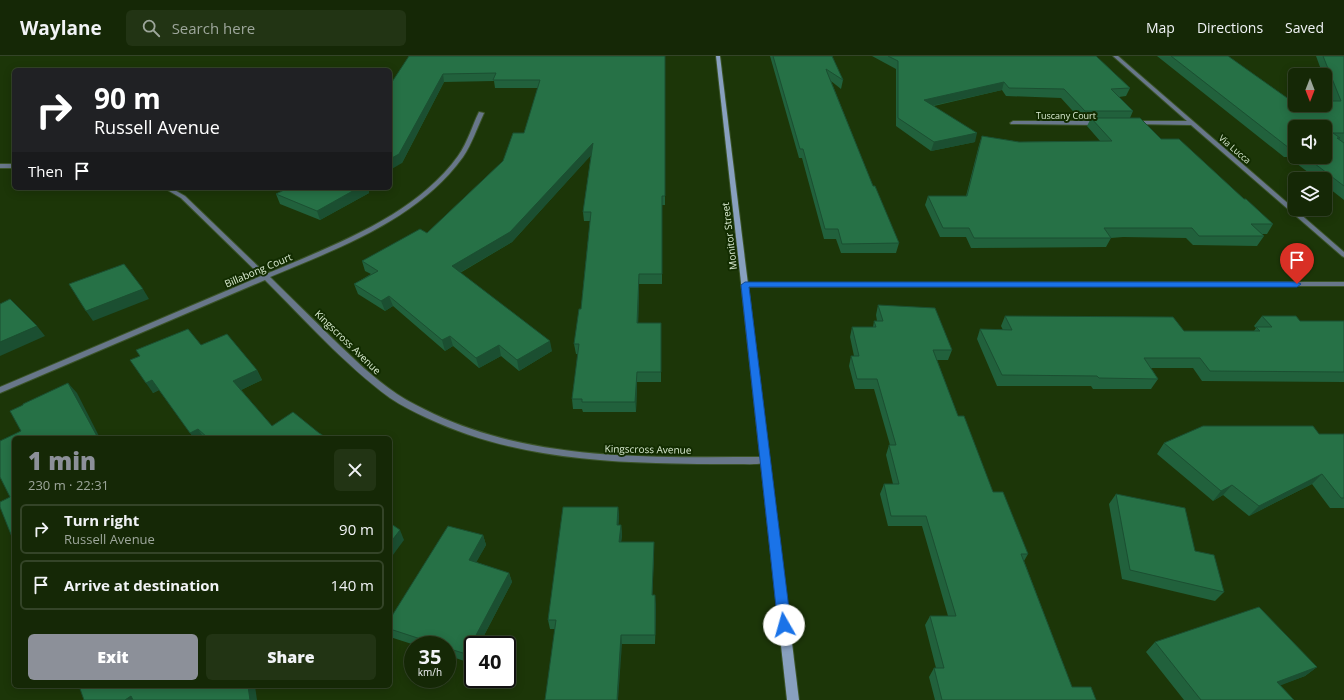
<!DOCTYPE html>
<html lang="en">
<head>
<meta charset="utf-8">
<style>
	body { margin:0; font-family:"Open Sans",sans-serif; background:#223414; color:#f1f3f6; height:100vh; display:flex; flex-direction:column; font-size:15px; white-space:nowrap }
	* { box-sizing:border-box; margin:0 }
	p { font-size:13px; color:#9da69b }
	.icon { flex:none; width:22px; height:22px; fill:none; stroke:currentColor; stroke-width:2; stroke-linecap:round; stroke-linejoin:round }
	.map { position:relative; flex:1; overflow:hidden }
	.panel { position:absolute; left:12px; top:380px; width:380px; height:252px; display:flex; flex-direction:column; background:#152806; border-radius:6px; box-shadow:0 2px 10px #0003,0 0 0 1px #344428 }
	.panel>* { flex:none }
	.hud { position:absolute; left:12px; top:12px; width:380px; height:122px; border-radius:6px; box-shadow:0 2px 10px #0003,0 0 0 1px #344428; background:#202124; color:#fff; overflow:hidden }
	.needle { width:26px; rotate:180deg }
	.buttons { position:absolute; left:1288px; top:12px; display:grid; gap:8px }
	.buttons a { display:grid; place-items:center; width:44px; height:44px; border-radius:6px; background:#152806; box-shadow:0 2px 10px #0003,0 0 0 1px #344428; font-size:20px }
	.speed { position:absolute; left:404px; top:580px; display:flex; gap:8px; font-size:20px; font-weight:700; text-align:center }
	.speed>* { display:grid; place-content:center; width:52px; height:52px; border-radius:50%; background:#152806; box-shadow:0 2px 10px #0003,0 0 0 1px #344428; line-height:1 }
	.speed small { font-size:10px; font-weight:400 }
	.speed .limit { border:2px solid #111; border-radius:6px; background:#fff; color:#111 }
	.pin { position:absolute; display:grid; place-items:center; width:34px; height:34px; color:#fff; margin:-41px -17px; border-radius:50% 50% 50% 0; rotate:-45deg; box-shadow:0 0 4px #0007 }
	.pin .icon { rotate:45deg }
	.me { position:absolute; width:44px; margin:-22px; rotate:353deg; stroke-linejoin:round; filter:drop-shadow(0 0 3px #0008) }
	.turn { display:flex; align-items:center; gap:14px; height:84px; padding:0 16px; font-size:18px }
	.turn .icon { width:52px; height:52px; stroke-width:2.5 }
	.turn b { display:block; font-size:28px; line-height:34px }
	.then { display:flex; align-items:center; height:38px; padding:0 16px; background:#0003; gap:8px; font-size:15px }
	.round { display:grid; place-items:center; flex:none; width:42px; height:42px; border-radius:6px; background:#223414 }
	.overview { display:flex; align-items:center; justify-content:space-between; height:68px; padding:0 16px }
	h1 { font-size:24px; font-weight:800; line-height:30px; color:#8c9099 }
	.action { display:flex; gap:8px; margin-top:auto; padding:8px 16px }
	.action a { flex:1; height:46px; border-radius:6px; background:#8c9099; color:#fff; font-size:16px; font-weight:800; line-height:46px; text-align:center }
	.action a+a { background:#223414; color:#f1f3f6 }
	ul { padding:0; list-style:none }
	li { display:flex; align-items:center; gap:12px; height:50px; margin:0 8px 6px; padding:0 8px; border:2px solid #344428; border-radius:6px }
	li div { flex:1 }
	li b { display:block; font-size:15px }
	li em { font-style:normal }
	header { display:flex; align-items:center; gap:24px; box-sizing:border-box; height:56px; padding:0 20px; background:#152806; border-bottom:1px solid #344428 }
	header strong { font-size:19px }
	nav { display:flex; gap:22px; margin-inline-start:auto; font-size:14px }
	.search { width:280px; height:36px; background:#223414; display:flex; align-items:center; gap:10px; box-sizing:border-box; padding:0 14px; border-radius:6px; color:#9da69b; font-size:15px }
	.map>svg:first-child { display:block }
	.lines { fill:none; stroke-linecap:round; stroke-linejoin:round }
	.street-casing { stroke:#3a5328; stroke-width:2 }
	.secondary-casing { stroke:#3a5328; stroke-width:2 }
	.street { fill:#68778a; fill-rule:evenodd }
	.secondary { fill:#88a0bf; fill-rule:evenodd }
	.wall { fill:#21613c; fill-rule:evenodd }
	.shaded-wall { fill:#1b4f31 }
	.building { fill:#267146; stroke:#1b4f31 }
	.route { fill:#1a73e8; stroke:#114b97 }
	.labels { text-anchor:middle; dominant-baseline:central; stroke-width:4; stroke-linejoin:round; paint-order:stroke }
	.far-street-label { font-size:9px; fill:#daebd1; stroke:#122c00 }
	.street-label { font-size:10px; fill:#daebd1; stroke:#122c00 }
</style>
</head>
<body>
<header>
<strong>Waylane</strong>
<div class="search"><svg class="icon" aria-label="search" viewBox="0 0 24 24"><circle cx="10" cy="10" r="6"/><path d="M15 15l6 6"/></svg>Search here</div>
<nav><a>Map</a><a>Directions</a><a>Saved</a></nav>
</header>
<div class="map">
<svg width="1344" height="644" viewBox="0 0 1344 644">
	<rect width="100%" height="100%" fill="#1c3608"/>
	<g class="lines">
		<!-- street casing -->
		<g class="street-casing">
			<g id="street">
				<polygon points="1113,0 1118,0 1344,196 1344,201 1342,200 1191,69 1133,68 1133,66 1135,65 1187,65"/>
				<path d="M479 56 484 57C477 72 472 88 463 101 419 163 337 193 270 221 291 242 312 262 333 283 353 302 373 322 397 338 409 346 422 352 434 358 537 406 654 401 765 401L768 402 769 404 768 406C759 409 747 408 738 408 711 408 684 408 656 407 578 405 499 396 427 362 414 356 402 350 390 342 345 309 304 263 265 224L0 337V331L261 220 181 142 164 132H171L185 140 266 218C332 190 415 160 458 100 468 86 472 70 479 56Z"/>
				<polygon points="1013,65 1099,65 1102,67 1099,69 1011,68 1010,67"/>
				<rect x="0" y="108" width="14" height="4"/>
				<polygon points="1344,226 1344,230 745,231 742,229 745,227"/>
			</g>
		</g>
		<!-- secondary casing -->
		<g class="secondary-casing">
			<polygon id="secondary" points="716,0 720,0 799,644 787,644"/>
		</g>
		<!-- street -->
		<use href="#street" class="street"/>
		<!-- secondary -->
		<use href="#secondary" class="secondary"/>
	</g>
	<!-- wall -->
	<g class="wall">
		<polygon points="409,0 665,0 665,149 662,149 662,228 639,228 638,267 661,267 661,326 637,326 636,356 583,356 582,353 573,353 572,343 578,298 576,298 574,288 581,253 590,165 584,165 583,156 591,99 512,186 460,217 552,295 519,315 501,300 479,312 453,290 445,295 393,250 385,255 358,238 354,228 371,218 365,215 362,205 427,177 503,105 524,77 538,32 495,32 494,25 444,26 402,107"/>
		<polygon points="770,0 832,0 843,24 841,33 831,25 873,130 899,187 896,197 841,197 836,183 824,183 802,102 799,102"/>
		<polygon points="872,0 1096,0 1130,32 1126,40 1119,41 1133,55 1130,62 1161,83 1244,143 1273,168 1267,178 1261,178 1264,180 1257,190 1193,189 1186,182 1123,181 1111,182 1106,191 971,192 966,181 940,181 925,149 928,140 966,140 979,89 982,80 1019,86 1100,85 1087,70 1090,64 1081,64 1061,42 1006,40 1002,34 934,50 975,86 931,95 896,70 896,13"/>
		<path d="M1157 0H1228L1290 44 1332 45 1325 25V19H1323L1316 0H1344V86H1343L1344 87V144L1325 129V123H1317L1288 101H1284ZM1295 71 1325 101H1295Z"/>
		<polygon points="288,132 368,132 369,137 320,164 280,148 276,138"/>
		<polygon points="878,249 952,294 948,304 937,304 958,360 993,436 1028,498 1024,505 1072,631 1096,644 935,644 929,621 934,612 936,612 925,569 930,560 948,560 922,470 888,470 880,438 884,428 893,428 886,399 889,389 890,389 874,333 855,333 849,310 851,300 854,300 850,281 852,271 873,271 874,265 877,265 876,259"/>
		<polygon points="1005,260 1184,275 1254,275 1256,272 1254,270 1262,260 1300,265 1344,265 1344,326 1202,325 1193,312 1151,312 1158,323 1151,333 1093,333 1091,330 997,330 977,283 980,273 1003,274 1001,270"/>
		<polygon points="201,289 257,314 262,324 241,334 272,370 319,377 327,382 194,382 159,334 153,337 140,300"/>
		<polygon points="1319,378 1344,378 1344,452 1330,452 1312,428 1249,460 1223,439 1213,445 1157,398 1164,387"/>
		<polygon points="1116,438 1195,495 1224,536 1215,545 1122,523 1109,448"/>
		<polygon points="618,451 619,461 618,469 621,469 622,479 621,486 654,486 654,496 652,539 656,549 655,588 622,588 555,573 550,573 548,564"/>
		<polygon points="483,479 486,489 476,506 509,517 512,526 479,589 473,589 470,607 447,599 447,589 415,589 390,581 390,563"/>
		<polygon points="1155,586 1317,611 1305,620 1280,629 1294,644 1184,644 1146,596"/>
	</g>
	<!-- shaded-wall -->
	<g class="shaded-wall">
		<polygon points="443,18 444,26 402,107 390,114 390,103"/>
		<polygon points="1004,26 1002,34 922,52 924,44"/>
		<polygon points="977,77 975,86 931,95 934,86"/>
		<polygon points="593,87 594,96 512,186 454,220 452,210"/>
		<polygon points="358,132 368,132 369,137 320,164 317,155"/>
		<polygon points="639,218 639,228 638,277 637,267"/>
		<polygon points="143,233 149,243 93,265 86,255"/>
		<polygon points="389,240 393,250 385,255 381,245"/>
		<polygon points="37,270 45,280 0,300 0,286"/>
		<polygon points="450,280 453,290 445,295 442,284"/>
		<polygon points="550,285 552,295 519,315 517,304"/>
		<polygon points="499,289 501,300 479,312 476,302"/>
		<polygon points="257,314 262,324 239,335 233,325"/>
		<polygon points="637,316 637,326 636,356 635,346"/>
		<polygon points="152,324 159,334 153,337 146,327"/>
		<polygon points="68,327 77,337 100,382 98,382"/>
		<polygon points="198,373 204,382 194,382 190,377"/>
		<polygon points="1322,418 1312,428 1249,460 1259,450"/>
		<polygon points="1232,429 1223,439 1213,445 1221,435"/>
		<polygon points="618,451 619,461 618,479 617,469"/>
		<polygon points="621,469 622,479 620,495 619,486"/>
		<polygon points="400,474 404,484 390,503 390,487"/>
		<polygon points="483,479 486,489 472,514 469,504"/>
		<polygon points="654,486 654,496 652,549 652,539"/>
		<polygon points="509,517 512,526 479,589 473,589 473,601 470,607 466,598"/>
		<polygon points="655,539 656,549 655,588"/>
		<polygon points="621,579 622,588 618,644 617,644"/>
		<polygon points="1317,611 1305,620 1266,635 1277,626"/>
		<polygon points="248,630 255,630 257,644 250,644"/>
		<polygon points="131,640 136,644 125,644"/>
	</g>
	<!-- building -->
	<g class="building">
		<polygon points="409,0 665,0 665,140 662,140 662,218 639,218 637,267 661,267 661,316 637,316 635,346 582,346 582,343 572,343 579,288 574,288 579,253 581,253 591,156 583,156 593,87 510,176 452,210 550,285 517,304 499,289 476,302 450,280 442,284 389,240 381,245 354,228 378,215 362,205 420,173 427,177 503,105 513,77 524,77 540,24 493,24 496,17 443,18 399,98 390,103 390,29"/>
		<polygon points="773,0 832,0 843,24 826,13 827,16 873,130 875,130 899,187 842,188 838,173 825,173 803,93 800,93"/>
		<polygon points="888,0 1096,0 1130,32 1111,33 1133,55 1085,55 1064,33 1009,32 1004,26 924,44 977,77 934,86 898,62 898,5"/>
		<polygon points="1171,0 1228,0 1290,44 1295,45 1295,49 1325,49 1325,45 1341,45 1323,0 1344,0 1344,77 1333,77 1340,82 1337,82 1344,87 1344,130 1306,101 1325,101 1325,71 1295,71 1295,92 1289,92"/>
		<polygon points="1091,62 1140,62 1161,83 1179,83 1244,143 1246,143 1273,168 1251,168 1264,180 1199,180 1192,172 1104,172 1111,182 974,182 969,172 943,172 928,140 967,140 982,80 1019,86 1112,85"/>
		<polygon points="288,132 358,132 317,155 276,138"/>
		<polygon points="124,208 143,233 86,255 69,228"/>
		<polygon points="10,243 37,270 0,286 0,248"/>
		<polygon points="878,249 935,252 952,294 933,294 958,360 964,360 993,436 1003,436 1028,498 1021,498 1072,631 1091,631 1096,644 942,644 934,612 944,612 930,560 956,560 926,460 891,460 884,428 899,428 889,389 896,389 877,323 857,323 851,300 859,300 852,271 876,271 874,265 883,265"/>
		<polygon points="1005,260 1173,261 1184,275 1260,275 1256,271 1272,271 1262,260 1296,260 1300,265 1344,265 1344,316 1210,315 1200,302 1144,302 1158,323 1099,322 1097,320 1002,319 980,273 1012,274"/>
		<polygon points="188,273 201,289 227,278 257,314 233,325 272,370 293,356 319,377 327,382 208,382 198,373 190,377 152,324 146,327 130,304 140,300 136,294"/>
		<polygon points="68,327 98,382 14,382 14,486 0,451 0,446 10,441 0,421 0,385 21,375 10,355 23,349 23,348"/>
		<polygon points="1203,370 1313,370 1319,378 1344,378 1344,442 1341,442 1322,418 1259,450 1232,429 1221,435 1164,387"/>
		<polygon points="1116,438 1185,452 1195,495 1214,499 1224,536 1130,514"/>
		<polygon points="563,451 618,451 617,469 621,469 619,486 654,486 652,539 655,539 655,579 621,579 617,644 545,644 556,564 548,564"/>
		<polygon points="390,467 400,474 390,487"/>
		<polygon points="448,470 483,479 469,504 509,517 466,598 447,592 447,589 439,589 390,573 390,563"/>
		<polygon points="1259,551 1317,611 1277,626 1294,644 1201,644 1155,586"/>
		<polygon points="79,630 248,630 250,644 133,644 131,640 125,644 84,644"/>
	</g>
	<!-- route -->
	<polygon class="route" points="745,226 1297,226 1301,228 1297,231 749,231 791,569 789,573 784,575 780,573 778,569 741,229"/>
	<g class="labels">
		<!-- far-street labels -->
		<g class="far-street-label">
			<text x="1066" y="59">Tuscany Court</text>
			<text transform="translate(1235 93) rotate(41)">Via Lucca</text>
		</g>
		<!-- street labels -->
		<g class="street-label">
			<text transform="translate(729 180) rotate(-97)">Monitor Street</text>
			<text transform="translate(258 214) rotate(-23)">Billabong Court</text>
			<text transform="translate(348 286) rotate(44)">Kingscross Avenue</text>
			<text transform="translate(648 393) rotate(1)">Kingscross Avenue</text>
		</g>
	</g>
</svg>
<div class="buttons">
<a><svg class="needle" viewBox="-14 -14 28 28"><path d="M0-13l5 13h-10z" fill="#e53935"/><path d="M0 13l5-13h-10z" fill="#9da69b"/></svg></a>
<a><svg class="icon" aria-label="sound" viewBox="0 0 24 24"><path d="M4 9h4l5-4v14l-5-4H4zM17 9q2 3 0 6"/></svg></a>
<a><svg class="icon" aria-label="layers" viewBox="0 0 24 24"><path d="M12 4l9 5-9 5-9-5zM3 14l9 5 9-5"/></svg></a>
</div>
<div class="speed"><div>35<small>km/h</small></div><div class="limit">40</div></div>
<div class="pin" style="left:1297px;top:228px;background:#d93025"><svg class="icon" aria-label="arrive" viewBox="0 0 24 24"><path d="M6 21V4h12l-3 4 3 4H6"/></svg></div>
<svg class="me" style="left:784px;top:569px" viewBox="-20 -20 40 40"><circle r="19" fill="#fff"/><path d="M0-13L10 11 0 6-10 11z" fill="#1a73e8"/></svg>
<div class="hud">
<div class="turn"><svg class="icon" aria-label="right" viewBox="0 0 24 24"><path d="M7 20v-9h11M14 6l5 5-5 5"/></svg><div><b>90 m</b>Russell Avenue</div></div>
<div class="then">Then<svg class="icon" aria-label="arrive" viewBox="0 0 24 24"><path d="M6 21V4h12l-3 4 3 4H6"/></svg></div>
</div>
<section class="panel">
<div class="overview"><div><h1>1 min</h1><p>230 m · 22:31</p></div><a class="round"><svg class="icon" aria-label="close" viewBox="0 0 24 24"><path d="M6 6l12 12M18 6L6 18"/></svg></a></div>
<ul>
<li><svg class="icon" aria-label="right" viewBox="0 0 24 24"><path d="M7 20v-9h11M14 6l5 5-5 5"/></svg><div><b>Turn right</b><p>Russell Avenue</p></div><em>90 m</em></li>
<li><svg class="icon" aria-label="arrive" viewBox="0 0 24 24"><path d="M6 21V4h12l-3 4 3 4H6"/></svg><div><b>Arrive at destination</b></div><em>140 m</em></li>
</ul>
<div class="action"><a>Exit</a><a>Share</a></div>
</section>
</div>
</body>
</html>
